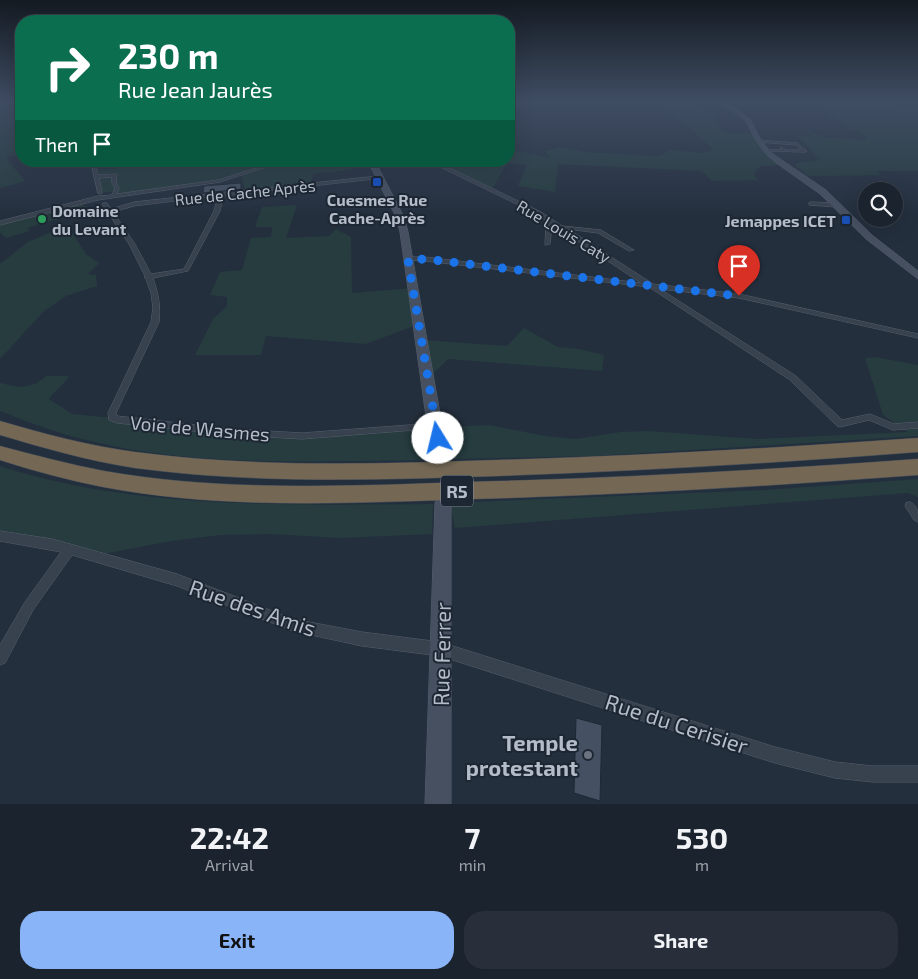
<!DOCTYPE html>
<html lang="en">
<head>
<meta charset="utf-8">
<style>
	body { margin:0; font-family:"Exo 2",sans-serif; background:#282f3a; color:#f1f3f6; height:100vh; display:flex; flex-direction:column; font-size:19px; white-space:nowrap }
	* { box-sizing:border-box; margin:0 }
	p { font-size:16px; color:#a0a4aa }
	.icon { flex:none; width:28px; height:28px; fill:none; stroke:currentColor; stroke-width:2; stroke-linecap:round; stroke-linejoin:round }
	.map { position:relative; height:804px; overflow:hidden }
	.sheet { display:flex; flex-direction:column; background:#1b232e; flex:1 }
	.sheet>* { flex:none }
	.top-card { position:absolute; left:15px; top:15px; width:500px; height:152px; border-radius:20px; box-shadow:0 5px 20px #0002,0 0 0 1px #39404a; background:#0b6e4f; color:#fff; overflow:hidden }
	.fabs { position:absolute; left:858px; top:182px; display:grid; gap:10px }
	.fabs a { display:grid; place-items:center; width:45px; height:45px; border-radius:50%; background:#1b232e; box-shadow:0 5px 20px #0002,0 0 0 1px #39404a; font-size:25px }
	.pin { position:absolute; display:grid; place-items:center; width:42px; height:42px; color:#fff; margin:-51px -21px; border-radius:50% 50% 50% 0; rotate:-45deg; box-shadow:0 0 5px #0007 }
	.pin .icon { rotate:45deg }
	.me { position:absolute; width:55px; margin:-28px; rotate:351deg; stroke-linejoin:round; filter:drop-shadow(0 0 4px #0008) }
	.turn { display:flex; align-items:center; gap:18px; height:105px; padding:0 20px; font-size:22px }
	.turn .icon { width:65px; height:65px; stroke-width:2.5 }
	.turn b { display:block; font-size:35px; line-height:42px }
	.then { display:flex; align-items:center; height:48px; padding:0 20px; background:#0003; gap:10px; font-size:19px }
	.eta { display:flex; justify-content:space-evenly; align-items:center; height:85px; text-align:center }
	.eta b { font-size:30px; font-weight:700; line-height:35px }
	.primary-button { display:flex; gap:10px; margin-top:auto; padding:10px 20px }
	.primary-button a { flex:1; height:58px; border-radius:20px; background:#8ab4f8; color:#111; font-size:20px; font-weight:700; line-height:58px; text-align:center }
	.primary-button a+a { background:#282f3a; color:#f1f3f6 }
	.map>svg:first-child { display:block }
	.green { fill:#263c3f }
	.building { fill:#455162; stroke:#1f2835 }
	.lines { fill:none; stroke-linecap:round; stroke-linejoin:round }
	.street-casing { stroke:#565f6c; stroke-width:1 }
	.secondary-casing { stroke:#565f6c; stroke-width:1 }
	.highway-casing { stroke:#434c59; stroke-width:1 }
	.street { fill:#38414e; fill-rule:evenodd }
	.secondary { fill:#465061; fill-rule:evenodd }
	.highway { fill:#746855; fill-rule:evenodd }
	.route { stroke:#1a73e8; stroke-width:9; stroke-dasharray:0 16.2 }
	.transit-dot { fill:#1a4fb4; stroke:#1d2633; stroke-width:2 }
	.leisure-dot { fill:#2e9e5b; stroke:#1d2633; stroke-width:2 }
	.worship-dot { fill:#6b7280; stroke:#1d2633; stroke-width:2 }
	.labels { text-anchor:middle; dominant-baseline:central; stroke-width:4; stroke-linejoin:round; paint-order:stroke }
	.far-street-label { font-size:16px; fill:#b4bcc9; stroke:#1d2633 }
	.far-poi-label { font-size:16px; font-weight:bold; fill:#b4bcc9; stroke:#1d2633 }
	.shield { fill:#1d2633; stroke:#878f9c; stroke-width:1 }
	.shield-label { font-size:18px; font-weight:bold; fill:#b4bcc9 }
	.street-label { font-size:19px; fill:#b4bcc9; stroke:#1d2633 }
	.near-street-label { font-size:22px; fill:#b4bcc9; stroke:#1d2633 }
	.near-poi-label { font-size:22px; font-weight:bold; fill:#b4bcc9; stroke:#1d2633; text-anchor:end }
</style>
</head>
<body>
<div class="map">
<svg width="918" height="804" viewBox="0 0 918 804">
	<rect width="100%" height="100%" fill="#242f3e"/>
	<!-- green -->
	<g class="green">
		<polygon points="0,102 21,102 21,155 6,157 25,181 0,188"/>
		<path d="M608 102H692L713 114 723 132 755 134 768 153 783 165 760 166 753 174 758 180 712 181 702 171 558 164 555 192 518 186 527 165 507 163 492 189 440 164 443 161H509V149L550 158 545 151 561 147 584 152 659 156 671 150 701 153 713 150C700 135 664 104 643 105L644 106Z"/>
		<polygon points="812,102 887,102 918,109 918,171 877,171 882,175 809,176 794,165 800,162 820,160 802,140 795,136 812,137 805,129 823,137 867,140 866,137 859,131 848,128"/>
		<polygon points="137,161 358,161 351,162 353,170 313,174 311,185 245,192 242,175 220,181 114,196 115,191 100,193 95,171 135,166"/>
		<polygon points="81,203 89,210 27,228 30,231 6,238 0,232 0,225"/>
		<polygon points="297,205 286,238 329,236 336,229 351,237 352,293 413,288 419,324 366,344 266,336 261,355 195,355 213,319 227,306 227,297 210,295 220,272 242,270 251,238 271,237 272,227 255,227 262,207"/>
		<polygon points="67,225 86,254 99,263 88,274 96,275 97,286 66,296 43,312 0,359 0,264 28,242"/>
		<polygon points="524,328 558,347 579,349 604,355 602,371 448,359 428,379 422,340 507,346"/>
		<polygon points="875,357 918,365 918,436 595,456 449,459 443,427 489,425 545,436 576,439 620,432 648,431 758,439 908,432 883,415 865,358"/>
		<path d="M46 376H69C63 386 55 390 49 399L72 414 302 436 405 429 425 434 430 460C316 461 198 468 86 440 57 433 28 422 0 411V382C16 389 33 389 46 376Z"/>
		<path d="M0 466C134 510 293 505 433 504L432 534 340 538 269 534 220 535 171 541 93 556 4 536 0 541Z"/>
		<polygon points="918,479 918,497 908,493 455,528 450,503 765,490"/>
	</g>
	<!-- building -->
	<g class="building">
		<polygon points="241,183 241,189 203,193 204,186"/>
		<polygon points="576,718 602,725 600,801 574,793"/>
	</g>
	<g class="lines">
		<!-- street casing -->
		<g class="street-casing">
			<g id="street">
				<polygon points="759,140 797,143 807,151 805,152 766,151 765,149 781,150 780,148 782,147 786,150 801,150 796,145 758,142"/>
				<polygon points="91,161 95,161 98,175 117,174 116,183 119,188 117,194 219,180 272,163 322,161 272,165 220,182 98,200 0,225 0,221 98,196 112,195 115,188 112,183 112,177 99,178 102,193 100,194 98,193"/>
				<polygon points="435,161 541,212 562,226 601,230 634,250 629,251 598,233 568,229 653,284 739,294 918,334 918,338 739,298 660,289 796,376 842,420 870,414 894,424 918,422 918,428 893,430 869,420 840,427 837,426 790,380 649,287 425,261 406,260 406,258 408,257 425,257 641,283 552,224 550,244 545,245 546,224 548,222 537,214 432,163 372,164 370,163 372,162"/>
				<path d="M380 176 382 177V178L223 196 220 211 188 271 153 278C158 293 161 306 159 322L116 413 117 416 232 429 302 433 436 423 439 424 441 426 439 428 302 439 232 435 117 423 109 420 108 413 151 322 153 308 151 293 146 279 144 277 145 276 129 244 102 204 103 203H107L111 209 134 202ZM218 196 214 211 184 269 151 274 135 244 113 212 134 206Z"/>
				<polygon points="811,202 836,203 839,205 836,207 809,205 809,203"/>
				<path d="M910 502C918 505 918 513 918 522L914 520 905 506 906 503Z"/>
				<polygon points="0,531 52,539 177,574 293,619 362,632 440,642 775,747 835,762 873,766 918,766 918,782 873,782 835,778 775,763 440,656 362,646 293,631 177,586 72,555 33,610 5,663 0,665 0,645 25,602 61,552 0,541"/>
			</g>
		</g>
		<!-- secondary casing -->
		<g class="secondary-casing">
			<g id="secondary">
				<polygon points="719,102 726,102 750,119 760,138 770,152 826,190 872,235 918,271 918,279 866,239 820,194 775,162 766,154 755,139 746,121"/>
				<polygon points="368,161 375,161 404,217 408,232 448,459 445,463 440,465 435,463 432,459 400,232 396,217"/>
				<polygon points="443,496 449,498 451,503 451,804 425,804 435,503 437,498"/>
			</g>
		</g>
		<!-- highway casing -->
		<g class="highway-casing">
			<g id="highway">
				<path d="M0 421C44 434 90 446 135 452 255 468 377 464 497 460 637 456 778 448 918 438V452C778 463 637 471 497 476 376 480 255 484 135 468 89 461 44 448 0 435Z"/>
				<path d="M0 446C34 455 68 464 104 471 223 492 348 486 469 482 619 478 768 470 918 459V475C770 486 622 495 473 499 351 503 224 510 103 487 68 480 34 471 0 460Z"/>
			</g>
		</g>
		<!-- street -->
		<use href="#street" class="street"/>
		<!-- secondary -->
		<use href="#secondary" class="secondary"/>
		<!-- highway -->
		<use href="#highway" class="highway"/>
	</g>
	<!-- sky -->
	<linearGradient id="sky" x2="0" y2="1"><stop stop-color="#141a22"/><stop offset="0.47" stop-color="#3f4d63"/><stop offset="1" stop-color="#3f4d63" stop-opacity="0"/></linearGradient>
	<rect width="918" height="215" fill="url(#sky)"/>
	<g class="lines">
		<!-- route -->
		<polyline class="route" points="438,438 408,260 425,259 739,296"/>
	</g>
	<!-- markers -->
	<g class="transit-dot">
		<rect x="372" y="177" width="10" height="10" rx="2.5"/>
		<rect x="841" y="215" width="10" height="10" rx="2.5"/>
	</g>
	<circle class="leisure-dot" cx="42" cy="219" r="5"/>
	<circle class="worship-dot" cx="588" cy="755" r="5"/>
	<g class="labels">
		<!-- far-street labels -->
		<g class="far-street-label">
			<text transform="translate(245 192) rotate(-6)">Rue de Cache Après</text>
			<text transform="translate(564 231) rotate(31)">Rue Louis Caty</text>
		</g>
		<!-- far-poi labels -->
		<g class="far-poi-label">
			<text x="377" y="199">Cuesmes Rue<tspan x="377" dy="18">Cache-Après</tspan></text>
			<text x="52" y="210" text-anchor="start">Domaine<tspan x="52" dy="18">du Levant</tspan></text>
			<text x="836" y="220" text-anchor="end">Jemappes ICET</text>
		</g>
		<!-- shield labels -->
		<rect class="shield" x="441" y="475.5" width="32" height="31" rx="4"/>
		<g class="shield-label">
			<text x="457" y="491">R5</text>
		</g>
		<!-- street labels -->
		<g class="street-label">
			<text transform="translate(200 428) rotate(5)">Voie de Wasmes</text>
		</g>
		<!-- near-street labels -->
		<g class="near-street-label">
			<text transform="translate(253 607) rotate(19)">Rue des Amis</text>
			<text transform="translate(441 654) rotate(-89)">Rue Ferrer</text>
			<text transform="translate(677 723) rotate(18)">Rue du Cerisier</text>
		</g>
		<!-- near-poi labels -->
		<g class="near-poi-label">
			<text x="578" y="742">Temple<tspan x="578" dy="25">protestant</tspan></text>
		</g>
	</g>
</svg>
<div class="fabs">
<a><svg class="icon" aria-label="search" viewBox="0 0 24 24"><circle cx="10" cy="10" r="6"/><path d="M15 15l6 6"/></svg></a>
</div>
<div class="pin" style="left:739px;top:296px;background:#d93025"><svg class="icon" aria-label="arrive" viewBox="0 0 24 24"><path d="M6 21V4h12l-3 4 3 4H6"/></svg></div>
<svg class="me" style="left:438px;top:438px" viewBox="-20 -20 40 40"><circle r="19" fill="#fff"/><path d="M0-13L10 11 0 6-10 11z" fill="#1a73e8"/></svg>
<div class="top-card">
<div class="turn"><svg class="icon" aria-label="right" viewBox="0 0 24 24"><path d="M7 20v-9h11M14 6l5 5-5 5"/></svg><div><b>230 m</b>Rue Jean Jaurès</div></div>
<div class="then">Then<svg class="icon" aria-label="arrive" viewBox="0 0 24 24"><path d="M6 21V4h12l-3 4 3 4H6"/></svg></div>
</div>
</div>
<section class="sheet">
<div class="eta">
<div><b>22:42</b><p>Arrival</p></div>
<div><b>7</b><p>min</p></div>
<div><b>530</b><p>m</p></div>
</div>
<div class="primary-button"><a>Exit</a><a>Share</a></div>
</section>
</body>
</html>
